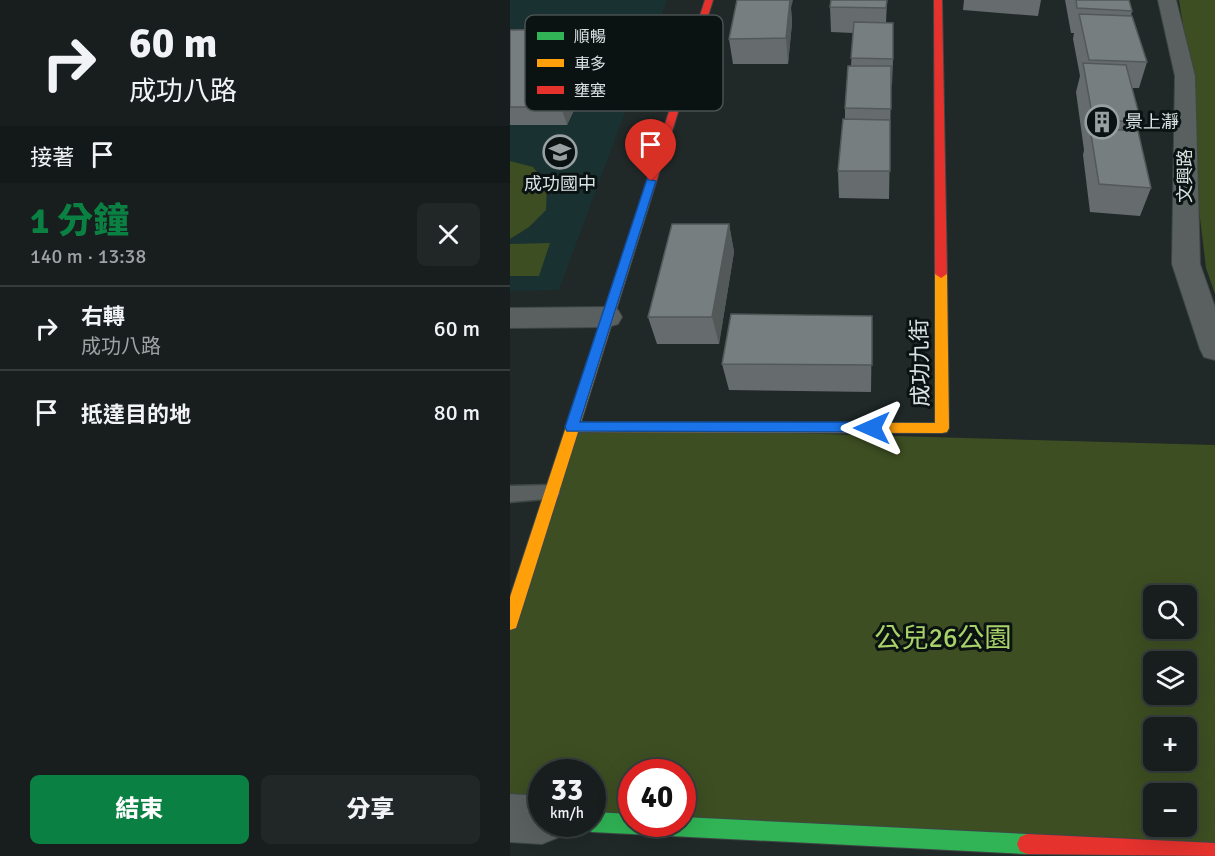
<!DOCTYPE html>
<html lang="zh-TW">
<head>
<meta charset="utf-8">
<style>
	body { margin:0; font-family:Signika,"Noto Sans TC",sans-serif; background:#212727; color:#f1f3f6; height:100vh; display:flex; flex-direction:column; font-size:22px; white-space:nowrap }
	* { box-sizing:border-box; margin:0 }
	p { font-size:20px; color:#9fa2a4 }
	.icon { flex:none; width:33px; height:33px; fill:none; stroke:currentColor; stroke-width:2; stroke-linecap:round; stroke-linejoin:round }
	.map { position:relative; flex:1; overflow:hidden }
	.drawer { display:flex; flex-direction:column; background:#181e1e; width:510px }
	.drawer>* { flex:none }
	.hud { background:#181e1e; color:#f1f3f6; overflow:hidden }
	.tools { position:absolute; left:633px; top:585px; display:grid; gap:12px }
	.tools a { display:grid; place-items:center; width:54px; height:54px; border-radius:9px; background:#181e1e; box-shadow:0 6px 24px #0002,0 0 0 2px #363c3c; font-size:30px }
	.speed { position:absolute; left:18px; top:759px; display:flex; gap:12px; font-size:30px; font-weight:700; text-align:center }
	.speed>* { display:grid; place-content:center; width:78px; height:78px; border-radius:50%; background:#181e1e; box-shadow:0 6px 24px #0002,0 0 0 2px #363c3c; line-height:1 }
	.speed small { font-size:15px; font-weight:400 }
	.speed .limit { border:9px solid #d22; background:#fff; color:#111 }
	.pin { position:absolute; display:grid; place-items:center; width:51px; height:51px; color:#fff; margin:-62px -26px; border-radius:50% 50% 50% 0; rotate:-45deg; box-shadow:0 0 6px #0007 }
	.pin .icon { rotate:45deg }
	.me { position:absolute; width:66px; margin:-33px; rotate:270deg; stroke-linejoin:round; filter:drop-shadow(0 0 4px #0008) }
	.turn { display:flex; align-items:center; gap:21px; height:126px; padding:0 30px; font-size:27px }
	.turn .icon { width:78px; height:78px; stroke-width:2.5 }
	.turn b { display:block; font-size:42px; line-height:51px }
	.then { display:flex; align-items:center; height:57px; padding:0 30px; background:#0003; gap:12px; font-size:22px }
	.round { display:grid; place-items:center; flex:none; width:63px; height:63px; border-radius:9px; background:#212727 }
	.summary { display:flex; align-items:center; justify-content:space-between; height:102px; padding:0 30px }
	h1 { font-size:36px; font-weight:800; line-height:45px; color:#0b8043 }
	.button { display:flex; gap:12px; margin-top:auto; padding:12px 30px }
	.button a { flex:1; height:69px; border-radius:9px; background:#0b8043; color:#fff; font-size:24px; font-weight:800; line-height:69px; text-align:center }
	.button a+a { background:#212727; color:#f1f3f6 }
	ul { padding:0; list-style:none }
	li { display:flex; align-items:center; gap:18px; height:84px; padding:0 30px; border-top:2px solid #363c3c }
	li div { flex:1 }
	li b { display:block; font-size:22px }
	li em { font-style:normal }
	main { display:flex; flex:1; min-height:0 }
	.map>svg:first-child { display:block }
	.built { fill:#1a3131 }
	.green { fill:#3d4e22; fill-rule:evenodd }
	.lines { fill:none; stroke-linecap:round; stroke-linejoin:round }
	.lane-casing { stroke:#3f4646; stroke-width:3 }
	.street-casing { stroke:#3f4646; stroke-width:2 }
	.fast-casing { stroke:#3f4646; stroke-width:2 }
	.slow-casing { stroke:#3f4646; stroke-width:2 }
	.jam-casing { stroke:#3f4646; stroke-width:2 }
	.lane { fill:#5a6060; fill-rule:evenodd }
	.street { fill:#5a6060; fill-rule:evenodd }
	.fast { fill:#30b455; fill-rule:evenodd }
	.slow { fill:#ff9f0a; fill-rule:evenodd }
	.jam { fill:#e5322d; fill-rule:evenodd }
	.wall { fill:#666c6d }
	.shaded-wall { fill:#535859 }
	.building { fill:#777e7f; stroke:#535859; stroke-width:1.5 }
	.route { fill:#1a73e8; stroke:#114b97; stroke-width:1.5 }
	.labels { text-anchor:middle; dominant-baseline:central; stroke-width:6; stroke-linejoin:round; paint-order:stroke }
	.far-poi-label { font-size:18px; fill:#d9e2e2; stroke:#0b1212; text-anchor:start }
	.far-street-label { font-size:18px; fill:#d9e2e2; stroke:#0b1212 }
	.street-label { font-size:22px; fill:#d9e2e2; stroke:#0b1212 }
	.near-park-label { font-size:27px; fill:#a8d268; stroke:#0b1212 }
	.key { fill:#0b1212; stroke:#495050; stroke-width:1.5 }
	.key-label { font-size:16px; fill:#d9e2e2 }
</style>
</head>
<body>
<main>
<section class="drawer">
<div class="hud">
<div class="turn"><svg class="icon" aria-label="right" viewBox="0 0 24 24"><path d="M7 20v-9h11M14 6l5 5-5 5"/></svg><div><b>60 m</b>成功八路</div></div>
<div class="then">接著<svg class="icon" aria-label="arrive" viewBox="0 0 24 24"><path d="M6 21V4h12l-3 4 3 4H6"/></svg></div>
</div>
<div class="summary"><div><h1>1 分鐘</h1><p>140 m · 13:38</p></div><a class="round"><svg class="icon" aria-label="close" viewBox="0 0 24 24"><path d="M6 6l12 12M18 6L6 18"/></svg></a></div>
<ul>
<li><svg class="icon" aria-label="right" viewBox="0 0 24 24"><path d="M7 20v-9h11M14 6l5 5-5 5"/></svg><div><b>右轉</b><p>成功八路</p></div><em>60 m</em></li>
<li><svg class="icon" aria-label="arrive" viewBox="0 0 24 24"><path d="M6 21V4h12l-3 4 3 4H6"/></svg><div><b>抵達目的地</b></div><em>80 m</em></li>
</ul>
<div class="button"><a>結束</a><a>分享</a></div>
</section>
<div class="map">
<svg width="705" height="856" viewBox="0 0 705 856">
	<rect width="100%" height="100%" fill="#202828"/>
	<!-- built -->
	<polygon class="built" points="0,0 157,0 49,290 0,291"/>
	<!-- green -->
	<g class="green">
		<polygon points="669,0 705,0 705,294 696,268 684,168 684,93"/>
		<polygon points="0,161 23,167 37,185 36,210 19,227 0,239"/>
		<polygon points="40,243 29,276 0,276 0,244"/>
		<path d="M62 427 705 445V853L83 822 82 772H32L31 820 0 818V622ZM644 596H676V628H644ZM644 662H676V694H644ZM644 728H676V760H644ZM122 772H172V824H122ZM644 794H676V826H644Z"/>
	</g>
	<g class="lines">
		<!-- lane casing -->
		<g class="lane-casing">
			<polygon id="lane" points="41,485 47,488 50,493 47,498 0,502 0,486"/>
		</g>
		<!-- street casing -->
		<g class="street-casing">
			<g id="street">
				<polygon points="648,0 666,0 685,76 690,264 705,307 705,360 694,357 690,349 662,264 665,76"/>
				<polygon points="98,307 108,310 112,317 108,324 98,327 0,328 0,308"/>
				<polygon points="0,794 32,796 32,824 54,824 49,837 32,844 0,842"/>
			</g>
		</g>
		<!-- fast casing -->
		<g class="fast-casing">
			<polygon id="fast" points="82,812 122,814 122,824 172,824 172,817 517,834 524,837 527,844 524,851 517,854 82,832 75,829 73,824 82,824"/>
		</g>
		<!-- slow casing -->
		<g class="slow-casing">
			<polygon id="slow" points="134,202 139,205 71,422 425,423 425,274 431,270 437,274 439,428 437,432 432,433 68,432 8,622 6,628 0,630 0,597 129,205"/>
		</g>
		<!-- jam casing -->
		<g class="jam-casing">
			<g id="jam">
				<polygon points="195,0 203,0 139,205 134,208 130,207 129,205"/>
				<polygon points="424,0 432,0 437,274 431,278 425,274"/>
				<polygon points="517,834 705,843 705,856 517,854 510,851 507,844 510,837"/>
			</g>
		</g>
		<!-- lane -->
		<use href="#lane" class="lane"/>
		<!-- street -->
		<use href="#street" class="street"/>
		<!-- fast -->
		<use href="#fast" class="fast"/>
		<!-- slow -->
		<use href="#slow" class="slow"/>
		<!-- jam -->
		<use href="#jam" class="jam"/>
	</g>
	<!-- wall -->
	<g class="wall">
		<polygon points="377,0 376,23 383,59 382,85 381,85 379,199 329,198 328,171 335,119 335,108 341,66 343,33 321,32 320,7"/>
		<polygon points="454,0 531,0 528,16 453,10"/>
		<polygon points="555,0 619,0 622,11 621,16 637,62 629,88 622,88 631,122 628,131 641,188 630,216 580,212 573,155 574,150 566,92 570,76 563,39 564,33 561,33"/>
		<polygon points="281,8 282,23 278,64 223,64 219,39"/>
		<polygon points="89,29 94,46 57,125 0,125 0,30"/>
		<polygon points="219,224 224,252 209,344 147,344 138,317"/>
		<polygon points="362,316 361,392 219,390 212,364"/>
	</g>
	<!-- shaded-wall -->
	<g class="shaded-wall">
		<polygon points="279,0 283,0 281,8 282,23 278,64 276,38"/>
		<polygon points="89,29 94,46 57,125 51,107"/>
		<polygon points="219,224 224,252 209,344 202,317"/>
	</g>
	<!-- building -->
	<g class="building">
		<polygon points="227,0 280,0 276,38 219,39"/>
		<polygon points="321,0 377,0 376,8 320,7"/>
		<polygon points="566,0 619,0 622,11 567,8"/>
		<polygon points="569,14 622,16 637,62 579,60"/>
		<polygon points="344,22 383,23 383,59 341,58"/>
		<polygon points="89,29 51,107 0,107 0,30"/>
		<polygon points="573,63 616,65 631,122 583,120"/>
		<polygon points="338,66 381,66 381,109 335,108"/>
		<polygon points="333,119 380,120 380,171 328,171"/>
		<polygon points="580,128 628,131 641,188 589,184"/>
		<polygon points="162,224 219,224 202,317 138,317"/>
		<polygon points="221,314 362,316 362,365 212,364"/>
	</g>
	<!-- route -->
	<polygon class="route" points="137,179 146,181 70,422 362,422 369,428 367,432 57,431 55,427"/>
	<!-- icons -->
	<defs>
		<g id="building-ring" transform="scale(1.725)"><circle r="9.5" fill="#0b1212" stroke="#98a1a1" stroke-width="1.5"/><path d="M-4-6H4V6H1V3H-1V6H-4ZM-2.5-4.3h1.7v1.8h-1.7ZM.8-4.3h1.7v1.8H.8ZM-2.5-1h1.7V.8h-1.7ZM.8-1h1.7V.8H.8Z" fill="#98a1a1"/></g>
		<g id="school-ring" transform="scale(1.725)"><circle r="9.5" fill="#0b1212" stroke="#98a1a1" stroke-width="1.5"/><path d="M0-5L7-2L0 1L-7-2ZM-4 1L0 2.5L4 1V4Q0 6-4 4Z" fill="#98a1a1"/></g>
	</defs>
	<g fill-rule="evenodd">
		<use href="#building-ring" x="592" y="122"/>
		<use href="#school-ring" x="50" y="152"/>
	</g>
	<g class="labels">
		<!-- far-poi labels -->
		<g class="far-poi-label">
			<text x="615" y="122">景上瀞</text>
			<text x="50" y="184" text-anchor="middle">成功國中</text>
		</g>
		<!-- far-street labels -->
		<g class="far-street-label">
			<text transform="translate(675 176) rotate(-90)">文興路</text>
		</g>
		<!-- street labels -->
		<g class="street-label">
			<text transform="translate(410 363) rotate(-91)">成功九街</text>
		</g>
		<!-- near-park labels -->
		<g class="near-park-label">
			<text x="433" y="638">公兒26公園</text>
		</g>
	</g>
	<!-- legend -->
	<rect x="15" y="15" width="198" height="96" rx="9" class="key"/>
	<rect x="27" y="32" width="27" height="8" fill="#30b455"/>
	<rect x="27" y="59" width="27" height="8" fill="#ff9f0a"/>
	<rect x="27" y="86" width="27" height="8" fill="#e5322d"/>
	<g class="key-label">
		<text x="64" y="42">順暢</text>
		<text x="64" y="69">車多</text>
		<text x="64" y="96">壅塞</text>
	</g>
</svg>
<div class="tools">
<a><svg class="icon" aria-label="search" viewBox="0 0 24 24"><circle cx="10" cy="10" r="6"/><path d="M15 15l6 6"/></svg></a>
<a><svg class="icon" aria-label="layers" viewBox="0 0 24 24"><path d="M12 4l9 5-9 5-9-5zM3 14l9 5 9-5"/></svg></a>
<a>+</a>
<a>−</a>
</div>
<div class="speed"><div>33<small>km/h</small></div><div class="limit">40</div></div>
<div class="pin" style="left:141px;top:181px;background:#d93025"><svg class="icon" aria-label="arrive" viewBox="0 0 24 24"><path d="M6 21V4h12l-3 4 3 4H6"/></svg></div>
<svg class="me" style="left:362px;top:428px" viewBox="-20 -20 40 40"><path d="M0-17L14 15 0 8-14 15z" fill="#1a73e8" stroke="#fff" stroke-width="4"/></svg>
</div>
</main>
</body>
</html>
